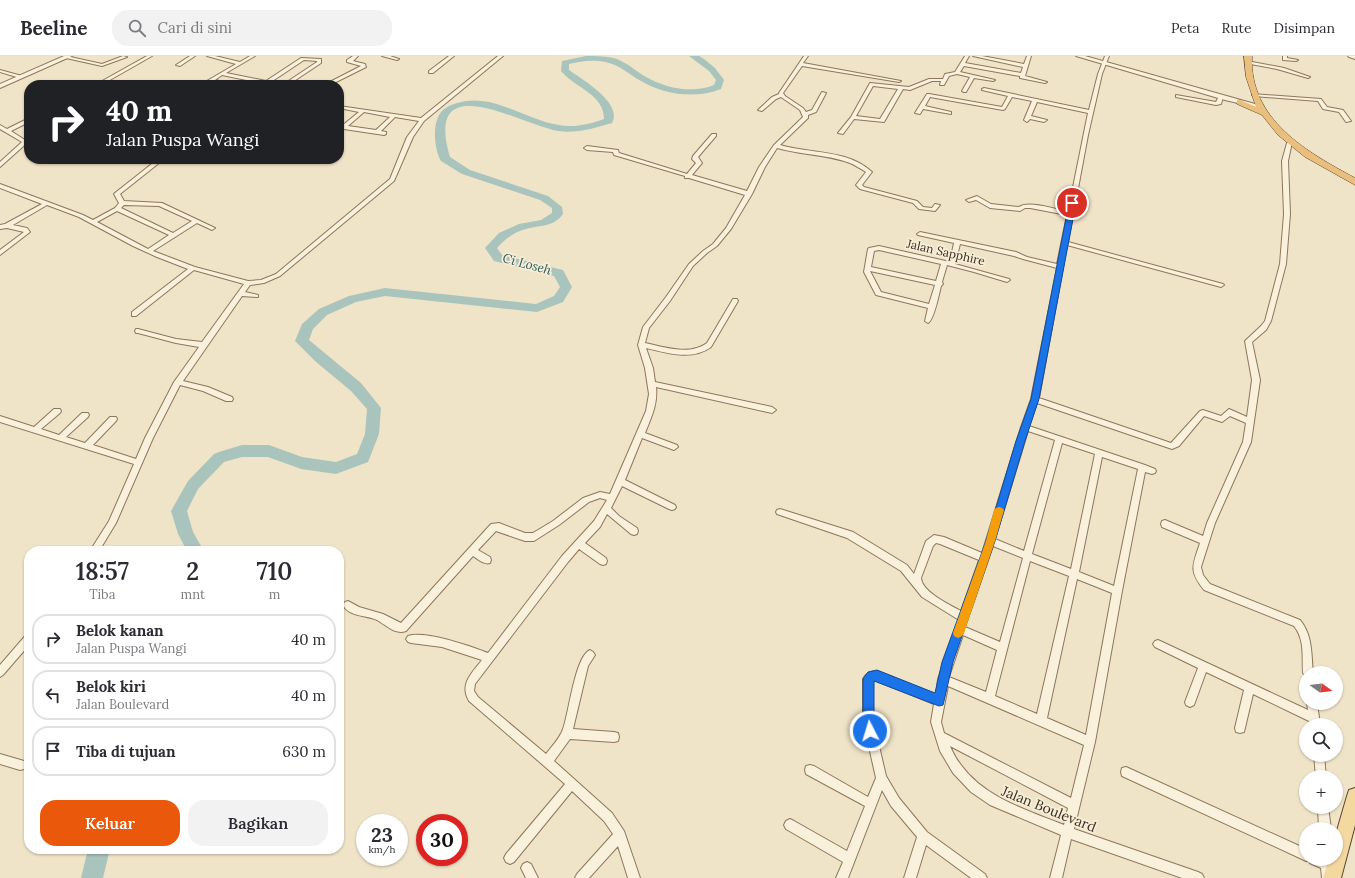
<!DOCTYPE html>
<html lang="id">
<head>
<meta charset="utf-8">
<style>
	body { margin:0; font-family:Lora,serif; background:#f2f2f3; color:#2b2b33; height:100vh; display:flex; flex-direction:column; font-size:15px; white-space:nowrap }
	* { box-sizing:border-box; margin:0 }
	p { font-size:13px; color:#7c7c81 }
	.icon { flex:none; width:22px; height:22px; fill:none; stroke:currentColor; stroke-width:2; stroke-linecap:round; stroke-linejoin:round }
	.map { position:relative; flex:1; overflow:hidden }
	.details { position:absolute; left:24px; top:490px; width:320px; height:308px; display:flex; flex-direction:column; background:#fff; border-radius:16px; box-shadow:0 1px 3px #0004 }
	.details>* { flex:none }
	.guide { position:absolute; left:24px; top:24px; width:320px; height:84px; border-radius:16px; box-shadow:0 1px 3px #0004; background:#202124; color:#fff; overflow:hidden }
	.needle { width:26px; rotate:104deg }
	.tools { position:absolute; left:1299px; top:610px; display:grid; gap:8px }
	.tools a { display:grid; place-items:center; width:44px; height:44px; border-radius:50%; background:#fff; box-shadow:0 1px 3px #0004; font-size:20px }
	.speed { position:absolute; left:356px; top:758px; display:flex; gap:8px; font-size:20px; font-weight:700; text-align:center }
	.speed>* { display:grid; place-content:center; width:52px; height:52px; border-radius:50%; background:#fff; box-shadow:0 1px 3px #0004; line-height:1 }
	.speed small { font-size:10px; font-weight:400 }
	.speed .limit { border:6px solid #d22; background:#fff; color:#111 }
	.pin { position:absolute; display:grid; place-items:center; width:34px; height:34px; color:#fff; margin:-17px; border:2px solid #fff; border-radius:50%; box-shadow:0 1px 4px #0007 }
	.me { position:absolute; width:44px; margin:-22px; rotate:355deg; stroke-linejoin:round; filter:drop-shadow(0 0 3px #0008) }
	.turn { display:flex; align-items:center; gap:14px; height:84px; padding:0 16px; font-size:18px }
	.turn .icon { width:52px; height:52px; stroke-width:2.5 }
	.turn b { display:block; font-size:28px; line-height:34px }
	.eta { display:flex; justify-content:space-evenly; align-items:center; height:68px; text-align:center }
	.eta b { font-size:24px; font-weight:600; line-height:28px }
	.primary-button { display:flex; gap:8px; margin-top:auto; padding:8px 16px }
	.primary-button a { flex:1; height:46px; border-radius:16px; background:#ea580c; color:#fff; font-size:16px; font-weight:600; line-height:46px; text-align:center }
	.primary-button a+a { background:#f2f2f3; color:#2b2b33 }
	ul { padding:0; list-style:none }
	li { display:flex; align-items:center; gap:12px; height:50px; margin:0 8px 6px; padding:0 8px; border:2px solid #e1e1e2; border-radius:16px }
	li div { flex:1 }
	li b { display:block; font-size:15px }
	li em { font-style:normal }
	header { display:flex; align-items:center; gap:24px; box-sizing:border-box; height:56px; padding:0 20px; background:#fff; border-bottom:1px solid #e1e1e2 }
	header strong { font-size:19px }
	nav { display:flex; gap:22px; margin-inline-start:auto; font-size:14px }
	.search { width:280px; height:36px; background:#f2f2f3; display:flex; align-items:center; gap:10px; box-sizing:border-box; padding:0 14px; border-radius:16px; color:#7c7c81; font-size:15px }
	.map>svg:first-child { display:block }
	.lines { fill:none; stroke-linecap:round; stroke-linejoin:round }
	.river { fill:#a9c4bc; fill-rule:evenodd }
	.minor-casing { stroke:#8d765c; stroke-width:2 }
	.tertiary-casing { stroke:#8d765c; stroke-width:2 }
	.primary-casing { stroke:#5b4430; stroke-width:2 }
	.trunk-casing { stroke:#5b4430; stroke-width:1 }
	.minor { fill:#faf1dc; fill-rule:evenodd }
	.tertiary { fill:#faf1dc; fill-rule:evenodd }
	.primary { fill:#f3d9a0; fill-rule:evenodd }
	.trunk { fill:#eabe7c; fill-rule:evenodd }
	.route { fill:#1a73e8; stroke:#114b97 }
	.slow { fill:#f59e0b }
	.labels { text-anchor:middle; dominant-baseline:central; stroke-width:3.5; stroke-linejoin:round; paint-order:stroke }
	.far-street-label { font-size:12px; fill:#3d2e20; stroke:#f7eed8 }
	.far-water-label { font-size:13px; font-style:italic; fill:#2f5d5a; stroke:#f7eed8 }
	.street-label { font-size:14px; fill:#3d2e20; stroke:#f7eed8 }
</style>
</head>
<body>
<header>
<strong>Beeline</strong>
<div class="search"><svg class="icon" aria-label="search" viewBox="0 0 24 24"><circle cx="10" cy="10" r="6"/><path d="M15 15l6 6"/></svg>Cari di sini</div>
<nav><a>Peta</a><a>Rute</a><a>Disimpan</a></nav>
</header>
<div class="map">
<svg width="1355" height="822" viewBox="0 0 1355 822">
	<rect width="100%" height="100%" fill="#f0e4c8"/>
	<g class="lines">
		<!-- river -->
		<g class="river">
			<path d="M586 0C597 0 607 0 617 3 627 7 636 15 646 21 665 32 693 38 714 29L716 24 709 15 689 0H699L704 3 715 12 724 24 721 33C696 43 664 39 641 25 630 19 621 10 609 7 596 3 582 5 569 8V14C583 24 623 47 612 67 595 72 576 78 558 75 520 68 423 9 450 101L470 114 548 140 562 151 563 158C554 171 540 169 526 173 514 176 505 183 497 192L502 199 563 214 572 231 563 246 537 256 385 240 356 246 327 259 313 273 309 284 361 327 381 352 379 378 368 406 336 418 301 413 268 401H242L224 406 198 433 187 455 193 476 204 495H187L178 478 171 455 188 425 214 398 219 396 242 389H269L302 401 336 406 357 398 365 378 367 353 351 335 315 305 295 285 302 268 319 253 349 240 385 232 536 248 554 240 560 231 554 220 494 205 485 192 499 177 519 168 541 164 552 157V152L540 144 462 118 441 105C435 95 433 75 437 64 440 54 447 50 457 47 493 36 525 64 559 69 574 72 590 68 604 63 604 38 575 32 561 15L562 5Z"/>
			<polygon points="88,793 110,793 103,822 81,822"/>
		</g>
		<!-- minor casing -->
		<g class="minor-casing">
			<g id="minor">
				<polygon points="66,0 102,8 123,0 127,1 102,10 66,2"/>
				<polygon points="147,0 152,0 101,29 95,29"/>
				<polygon points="190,0 195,0 180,10 176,9"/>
				<path d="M207 0H215L240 6 250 0H255L226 17 266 25 301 2 321 3V7L288 29 266 28 222 19 215 24 237 29H228L211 26 205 29H200L236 8ZM304 4 317 5V6L287 26 282 28 271 26Z"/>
				<polygon points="353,0 358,0 353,5 365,8 366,11 330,29 324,29 361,10 347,6 347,4"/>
				<polygon points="382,0 390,0 399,3 397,4"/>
				<polygon points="449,0 454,0 433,17 429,17 429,15"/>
				<path d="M498 0H503L424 65 413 81 394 125 280 220 264 227 250 229 245 236 258 239V241L242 240 183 325 208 331 232 341 233 343 232 345H226L203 335 180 329 153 382 116 467 99 495H90L109 465 134 408 0 366V360L34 371 54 353H60L61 355 60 357 41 373 59 379 82 357H88L89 359 88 361 66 381 85 387 110 361H116L117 363 116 365 93 389 136 403 145 382 174 326 199 291 176 287 138 277H136L135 275 136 273H138L176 283 202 286 244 228 194 214 136 260H132V256L188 213 157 201 133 190 79 161 47 149 13 169 27 172 30 176 0 199V194L24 176 7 172 0 173V169L5 168 42 148 0 132V128L83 159 93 164 115 152 119 147 114 138 115 137 158 103H164L120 138 124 145 162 147 215 172 212 174 210 173 197 167 153 195 195 211 248 225 261 224 276 218 390 123 407 81 419 65 395 61 381 75 386 76V78L384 79 344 73 339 72V68L343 69 359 56 339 52V50L421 62ZM364 56 390 61 376 74 348 70ZM124 149 159 150 192 165 173 177 121 152ZM117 155 169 179 148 193 97 166Z"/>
				<path d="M804 0H808L803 7 901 25 899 26 802 10 783 37 785 40 803 52 806 56 812 54 822 36 826 37 816 56 808 59V62L780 89C810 98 847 93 872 116L862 129 864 131 917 145 923 151 932 152 935 148 940 149 935 155 919 153 913 147 860 133 856 129 866 116C861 113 855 109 850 107 826 98 801 99 777 92L765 111 752 138 731 173 717 190 707 197 693 210 670 245 649 272 645 287C664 291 689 300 707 287L733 243H737L738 245 711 291C692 305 667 297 646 292L653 312 655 326 772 351 776 354 772 357 656 331C658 348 651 362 645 377L677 389 678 391 674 394 642 382 625 424 675 449 676 451 675 453 672 454 669 453 622 430 611 452 619 460 637 472 638 475 637 478 634 479 631 478 607 458 600 471 585 487 606 502 607 505 606 508 603 509 600 508 579 493 568 506 475 628 474 635 478 641 546 698C552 690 560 682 563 673 569 657 575 600 590 594L593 596 595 599 588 610 573 673 614 676 618 677 619 681 618 685 614 686 570 683 554 705 612 757 624 775 640 822H628L618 790 589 822H575L577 818 613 778 604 765 572 735 514 806 510 808 506 806 504 802 506 798 565 728 469 645C459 628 472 617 482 604L442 591 411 587 408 586 406 583 408 580C424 574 471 590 488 597L562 500 594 465 607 444 600 442 589 446 559 469 534 485H525L496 475 478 494 490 501 491 504 490 507C484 509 478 503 473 500L406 575C395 579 386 569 377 564 367 559 349 561 343 549L345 546 348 545 359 551 383 558 401 567 491 468 499 467 525 477H533L553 465 583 442 600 436 610 438 646 355 649 338 645 312 638 289 643 271 666 241 689 208 703 195 713 188 726 172 745 139 689 122H685V120L614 99 613 96 587 94 584 92 587 90 618 94 619 97 687 118 696 107 692 103 693 100 712 78H716V80L698 101 702 107 692 119 747 135 759 111 774 89 803 61 800 54 781 41 776 43 762 55 758 54 772 41 779 38V37Z"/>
				<path d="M965 0H969L965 7 1021 17 1023 11 973 0H982L1024 8 1027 0H1031L1025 20 1047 26 1045 27 1020 22V20L964 10 960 16 995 24 993 25 974 22 966 36H964L962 35 970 21 957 18 949 20 944 29H940L941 25H932L910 34 903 33 884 66 854 63 843 78 838 77 851 61 870 27 909 31 929 23H943L945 18 955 16ZM873 30 898 33 880 63 856 60Z"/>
				<path d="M1105 0H1109L1102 18 1088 79 1068 186 1223 228 1224 229 1221 231 1067 189 1039 342 1171 387 1200 355 1203 354 1221 360 1229 353 1247 361 1252 324 1245 285 1261 270 1265 265 1280 208 1284 158 1282 105 1287 87 1292 86 1288 105 1290 158 1286 208 1271 265 1266 274 1252 286 1260 324 1251 386 1215 467 1201 511 1203 519 1210 528 1300 564C1313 580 1311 598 1313 617H1306V621L1303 617C1302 600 1305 584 1294 570L1204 534C1188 514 1193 509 1200 487L1162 471 1161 468 1162 465 1165 464 1203 480 1207 467 1243 386 1246 367 1230 360 1222 366 1204 360 1179 390 1172 393 1037 347 1029 370 1145 409 1155 413 1156 415 1155 417 1152 418 1145 416 1122 535 1095 686 1074 773 1198 816 1202 818 1204 822H1182L1071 783 1062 822H1050L1061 779 990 749 971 736 953 717 940 695 931 666 934 648 877 625H873V664L886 720 899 742 927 776 985 818 987 822H971L926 789 916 822H904L917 781 891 750 882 734 848 822H836L843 806 786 773 784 769 786 765 790 763 794 765 847 795 865 750 806 718 805 714 806 710 810 709 814 710 868 741 876 722 863 664V623C866 617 871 615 877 615L936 639 938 623 959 564 922 541 901 515 847 482 777 458 776 456 777 454 780 453 853 476 907 509 914 518 926 485 934 479 944 481 982 497 1021 371 1031 343 1057 212 1023 203 1014 200 960 188 955 208 1009 223 1010 224 1007 226 974 216 947 209 942 226 943 228 941 230C939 238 934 264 928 267L925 265 928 252 876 239 864 216 868 193 869 192 879 190 950 206 954 187 918 179 917 178 920 176 1016 196 1027 201 1057 208 1067 159 1030 152H1025L1020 155 990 152 976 144 969 146 966 144 977 140 991 148 1019 151C1028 144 1056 153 1068 156L1088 57 1037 46 1031 60 1047 64 1044 66 1030 63 1027 66 1024 64 1032 45 1012 41 1005 53 1003 54 930 41 925 50 951 56V58L923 53 920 58 915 57 927 38H929L1002 51 1008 40 982 34V33L984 32 1089 54 1098 18ZM879 194 941 208 936 225 871 211 874 195ZM870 215 935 229 929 248 881 236ZM1028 375 1055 384 1024 495 995 483ZM1062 387 1095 398 1071 513 1032 498ZM1102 401 1138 413 1114 530 1079 516ZM936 487 940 488 979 504 961 555C950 549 922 536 921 522L933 490ZM993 490 1023 502 1000 586 965 571ZM1030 505 1069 520 1037 658 995 640ZM1077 523 1112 537 1086 679 1047 662ZM963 579 997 594 986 636 949 621ZM948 630 1084 689 1071 742 944 677 941 666ZM950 690 1068 752 1064 769C1027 754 985 742 961 709 956 703 953 697 950 690Z"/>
				<polygon points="1283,0 1287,0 1287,2 1298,4 1296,5 1283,4"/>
				<polygon points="1247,5 1284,12 1310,21 1308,22 1277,13 1245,7 1245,5"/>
				<polygon points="0,14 22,20 22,21 20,22 0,16"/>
				<polygon points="1252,38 1321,43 1327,51 1343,54 1351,65 1346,66 1339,56 1323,53 1318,45 1254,40 1252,39"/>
				<polygon points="1176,39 1216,46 1219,40 1223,41 1221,48 1216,49 1176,41"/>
				<polygon points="29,62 29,66 11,75 28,86 0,111 0,106 22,86 0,73 0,69 7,73"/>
				<polygon points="29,578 29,589 3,619 0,621 0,609 26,579"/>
				<polygon points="1158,584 1308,654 1307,647 1317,647 1320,669 1310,669 1309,665 1253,638 1244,676 1240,677 1236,676 1235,672 1244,634 1206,616 1194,649 1190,651 1186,649 1185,646 1198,612 1155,591 1153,588 1155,585"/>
				<polygon points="0,698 24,705 25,709 24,713 20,714 0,708"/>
				<polygon points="1314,699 1324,699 1326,721 1316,721"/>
				<polygon points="1126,711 1306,793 1306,803 1331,803 1334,822 1322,822 1321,812 1310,807 1309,804 1306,805 1302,803 1122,720 1121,716 1122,712"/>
				<polygon points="1318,751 1328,751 1331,773 1319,773"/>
				<polygon points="527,806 531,808 538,822 526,822 521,812 523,808"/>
			</g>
		</g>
		<!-- tertiary casing -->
		<g class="tertiary-casing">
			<g id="tertiary">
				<polygon points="64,0 72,0 0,32 0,28"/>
				<polygon points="1076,0 1085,0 1262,50 1259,52 1225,44"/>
				<polygon points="1348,0 1355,0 1355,3 1349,1"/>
			</g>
		</g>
		<!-- primary casing -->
		<g class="primary-casing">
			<polygon id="primary" points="1355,732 1355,769 1341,822 1323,822 1329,803 1336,803 1336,778 1347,740 1349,734"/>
		</g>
		<!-- trunk casing -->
		<g class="trunk-casing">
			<path id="trunk" d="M1244 0H1252C1249 64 1307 96 1355 122V129L1305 101 1278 79 1262 59 1237 48V44H1240L1256 51 1246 21Z"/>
		</g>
		<!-- minor -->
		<use href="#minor" class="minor"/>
		<!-- tertiary -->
		<use href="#tertiary" class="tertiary"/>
		<!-- primary -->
		<use href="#primary" class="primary"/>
		<!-- trunk -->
		<use href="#trunk" class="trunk"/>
	</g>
	<!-- route -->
	<polygon class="route" points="1072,145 1076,147 1039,343 1025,385 995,485 953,606 944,645 943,649 939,650 874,625 874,664 876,675 874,679 870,680 866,679 863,664 863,623 868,616 877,614 935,637 942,606 986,485 1016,385 1031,343 1069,147"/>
	<!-- slow -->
	<polygon class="slow" points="999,451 1002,452 1004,454 995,485 964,577 962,580 958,582 954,580 953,577 986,485 994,454 996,452"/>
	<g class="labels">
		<!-- far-street labels -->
		<g class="far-street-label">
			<text transform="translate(946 196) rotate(13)">Jalan Sapphire</text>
		</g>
		<!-- far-water labels -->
		<g class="far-water-label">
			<text transform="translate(527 208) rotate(15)">Ci Loseh</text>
		</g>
		<!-- street labels -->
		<g class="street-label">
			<text transform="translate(1049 753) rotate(22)">Jalan Boulevard</text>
		</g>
	</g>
</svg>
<div class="tools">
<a><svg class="needle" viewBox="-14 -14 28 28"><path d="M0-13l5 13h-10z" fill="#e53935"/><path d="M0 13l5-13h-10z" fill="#7c7c81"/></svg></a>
<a><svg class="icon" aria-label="search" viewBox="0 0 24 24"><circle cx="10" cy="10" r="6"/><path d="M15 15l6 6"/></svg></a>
<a>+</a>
<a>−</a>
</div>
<div class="speed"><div>23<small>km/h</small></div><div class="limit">30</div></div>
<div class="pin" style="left:1072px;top:147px;background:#d93025"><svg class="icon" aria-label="arrive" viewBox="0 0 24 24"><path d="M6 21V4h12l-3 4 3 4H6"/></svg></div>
<svg class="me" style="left:870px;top:675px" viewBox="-20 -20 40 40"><circle r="17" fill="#1a73e8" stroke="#fff" stroke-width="3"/><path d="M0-11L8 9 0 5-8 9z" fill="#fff"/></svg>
<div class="guide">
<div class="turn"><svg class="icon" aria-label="right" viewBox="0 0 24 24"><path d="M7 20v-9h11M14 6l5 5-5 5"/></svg><div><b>40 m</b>Jalan Puspa Wangi</div></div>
</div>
<section class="details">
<div class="eta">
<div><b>18:57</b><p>Tiba</p></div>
<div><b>2</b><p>mnt</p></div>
<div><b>710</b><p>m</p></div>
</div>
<ul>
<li><svg class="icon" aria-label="right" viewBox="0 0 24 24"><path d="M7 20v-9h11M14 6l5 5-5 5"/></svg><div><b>Belok kanan</b><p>Jalan Puspa Wangi</p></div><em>40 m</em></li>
<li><svg class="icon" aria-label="left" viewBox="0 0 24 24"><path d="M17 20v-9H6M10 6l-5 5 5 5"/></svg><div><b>Belok kiri</b><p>Jalan Boulevard</p></div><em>40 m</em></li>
<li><svg class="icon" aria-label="arrive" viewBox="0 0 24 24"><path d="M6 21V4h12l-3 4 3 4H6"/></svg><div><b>Tiba di tujuan</b></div><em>630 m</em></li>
</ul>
<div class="primary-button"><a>Keluar</a><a>Bagikan</a></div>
</section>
</div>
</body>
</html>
